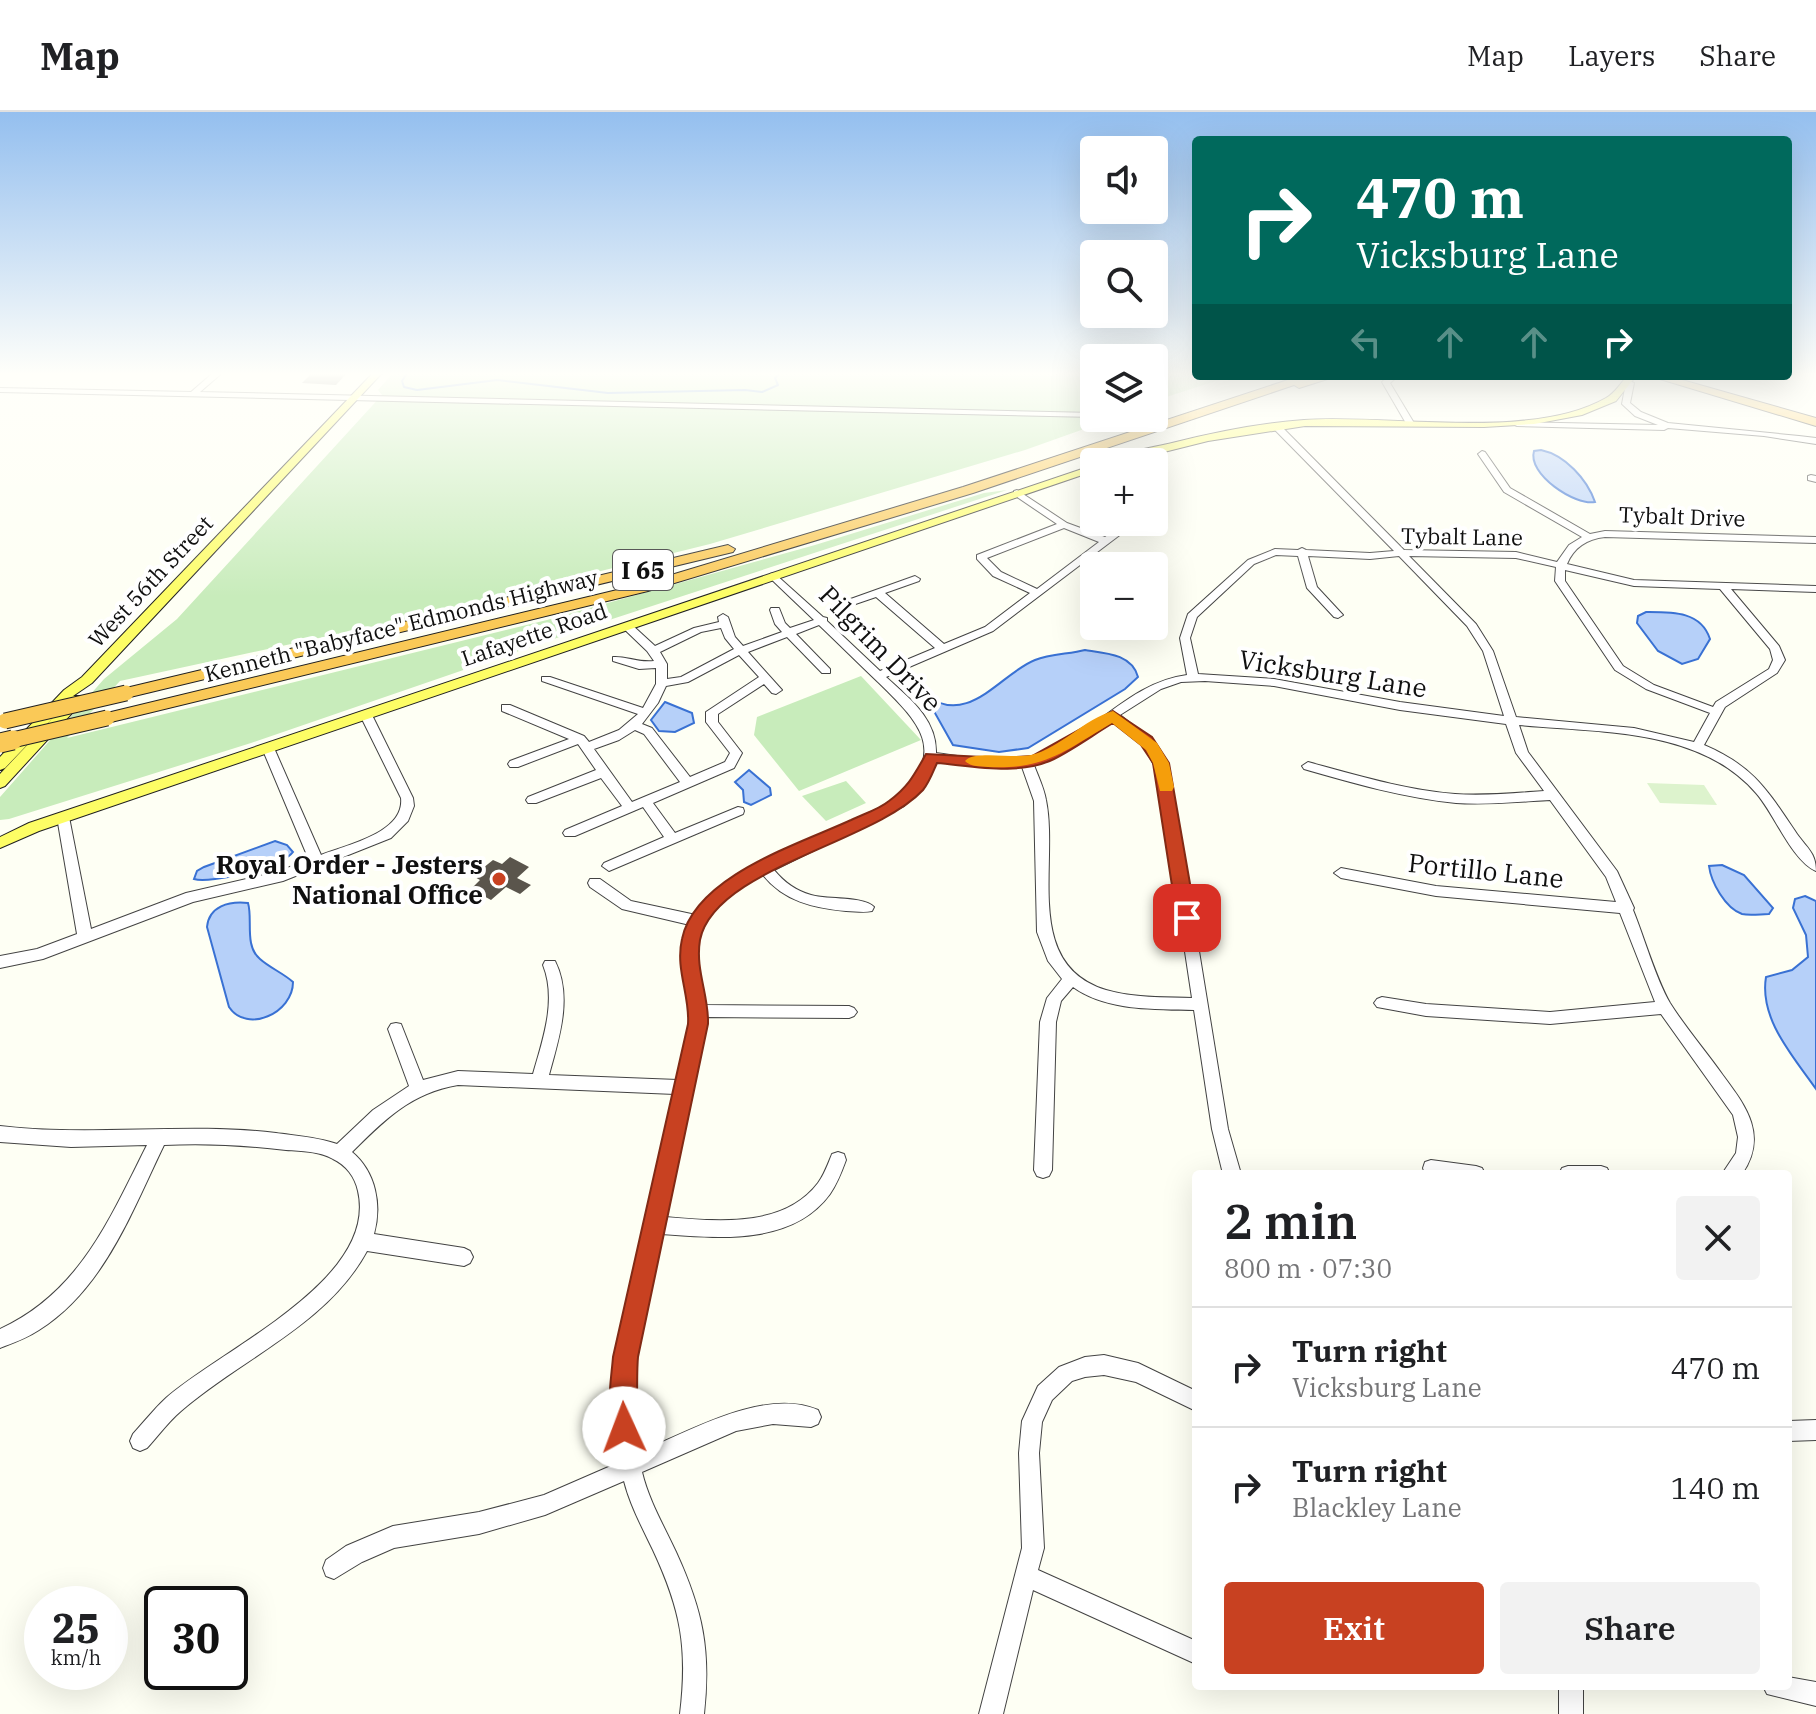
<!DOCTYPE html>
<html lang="en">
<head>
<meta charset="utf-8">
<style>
	body { margin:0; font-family:"IBM Plex Serif",serif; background:#f2f2f2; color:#202124; height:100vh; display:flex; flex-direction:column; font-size:30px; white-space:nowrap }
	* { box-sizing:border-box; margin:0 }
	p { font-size:26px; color:#757577 }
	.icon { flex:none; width:44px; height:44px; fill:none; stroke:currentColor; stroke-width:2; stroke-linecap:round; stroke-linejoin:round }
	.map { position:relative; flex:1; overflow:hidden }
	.drawer { position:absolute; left:1192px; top:1058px; width:600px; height:520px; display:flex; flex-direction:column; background:#fff; border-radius:8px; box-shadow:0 8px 32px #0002 }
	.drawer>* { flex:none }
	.top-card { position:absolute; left:1192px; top:24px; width:600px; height:244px; border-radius:8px; box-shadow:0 8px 32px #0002; background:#00695c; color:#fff; overflow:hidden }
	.controls { position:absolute; left:1080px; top:24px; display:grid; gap:16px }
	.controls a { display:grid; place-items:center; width:88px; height:88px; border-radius:8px; background:#fff; box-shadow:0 8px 32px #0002; font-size:40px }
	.speed { position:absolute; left:24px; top:1474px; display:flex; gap:16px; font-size:40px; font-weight:700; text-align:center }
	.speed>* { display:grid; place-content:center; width:104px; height:104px; border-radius:50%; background:#fff; box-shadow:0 8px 32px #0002; line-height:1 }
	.speed small { font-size:20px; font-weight:400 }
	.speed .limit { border:4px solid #111; border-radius:12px; background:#fff; color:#111 }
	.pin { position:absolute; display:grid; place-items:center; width:68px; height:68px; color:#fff; margin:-34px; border-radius:16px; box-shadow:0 4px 12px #0006 }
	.me { position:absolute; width:88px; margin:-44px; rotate:358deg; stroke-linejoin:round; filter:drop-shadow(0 0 6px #0008) }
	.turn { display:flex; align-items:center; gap:28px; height:168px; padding:0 32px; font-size:36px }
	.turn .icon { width:104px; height:104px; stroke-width:2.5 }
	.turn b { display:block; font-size:56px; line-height:68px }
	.lanes { display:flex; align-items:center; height:76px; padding:0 32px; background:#0003; justify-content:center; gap:40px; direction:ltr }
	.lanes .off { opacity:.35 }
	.round { display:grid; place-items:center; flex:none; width:84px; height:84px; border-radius:8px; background:#f2f2f2 }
	.overview { display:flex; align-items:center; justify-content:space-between; height:136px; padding:0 32px }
	h1 { font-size:48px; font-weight:600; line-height:60px }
	.cta { display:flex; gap:16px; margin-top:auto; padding:16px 32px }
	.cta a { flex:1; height:92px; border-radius:8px; background:#c84121; color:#fff; font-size:32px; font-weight:600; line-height:92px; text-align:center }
	.cta a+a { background:#f2f2f2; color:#202124 }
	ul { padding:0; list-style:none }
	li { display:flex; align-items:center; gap:24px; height:120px; padding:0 32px; border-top:2px solid #e0e0e0 }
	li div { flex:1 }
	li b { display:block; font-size:30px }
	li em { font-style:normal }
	header { display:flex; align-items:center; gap:48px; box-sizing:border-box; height:112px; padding:0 40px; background:#fff; border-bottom:2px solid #e0e0e0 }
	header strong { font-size:38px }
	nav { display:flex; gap:44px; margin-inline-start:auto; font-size:28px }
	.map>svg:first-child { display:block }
	.green { fill:#c8ecbb }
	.pitch { fill:#ddf3cd }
	.water { fill:#b6d0f9; stroke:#3971d3; stroke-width:2 }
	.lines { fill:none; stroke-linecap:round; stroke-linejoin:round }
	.stream { stroke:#3971d3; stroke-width:2 }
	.building { fill:#5a554c }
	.minor-casing { stroke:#434343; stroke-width:2 }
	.major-casing { stroke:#212121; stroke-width:2 }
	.highway-casing { stroke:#212121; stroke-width:2 }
	.minor { fill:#fff; fill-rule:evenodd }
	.major { fill:#fdfd65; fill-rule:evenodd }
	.highway { fill:#fac957; fill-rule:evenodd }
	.highway-bridge-far1-casing { stroke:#212121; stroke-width:17; stroke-linecap:butt }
	.highway-bridge-casing { stroke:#212121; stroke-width:21; stroke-linecap:butt }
	.highway-bridge-far1 { stroke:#fac957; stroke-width:15 }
	.highway-bridge { stroke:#fac957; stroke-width:19 }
	.route { fill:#c84121; stroke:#822a15; stroke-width:2 }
	.slow { fill:#f59e0b }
	.poi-dot { fill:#c84121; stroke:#fff; stroke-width:3 }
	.labels { text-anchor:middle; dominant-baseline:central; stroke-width:8; stroke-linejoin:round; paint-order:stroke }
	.far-street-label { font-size:22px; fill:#101010; stroke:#fff }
	.shield { fill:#fff; stroke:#585858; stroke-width:2 }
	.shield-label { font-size:24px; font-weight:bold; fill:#101010 }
	.street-label { font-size:26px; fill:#101010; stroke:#fff }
	.poi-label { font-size:26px; font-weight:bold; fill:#101010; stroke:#fff; text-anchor:end }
</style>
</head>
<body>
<header>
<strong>Map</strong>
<nav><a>Map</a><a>Layers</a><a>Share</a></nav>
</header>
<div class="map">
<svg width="1816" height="1602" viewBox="0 0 1816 1602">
	<rect width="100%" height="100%" fill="#fefff4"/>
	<!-- green -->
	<g class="green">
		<polygon points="393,261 1094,261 1094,306 1115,306 1025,338 710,432 407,507 120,569 67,626 547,508 815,433 984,381 1007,378 600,511 251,631 9,707 0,708 0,685 104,567 177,507 382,283 378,278"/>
		<polygon points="1154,261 1196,261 1196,264 1231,264 1154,289"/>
		<polygon points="861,564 921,628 799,679 754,623 757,605"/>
		<polygon points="846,669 866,691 826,709 802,684"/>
	</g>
	<!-- pitch -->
	<polygon class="pitch" points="1647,671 1704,673 1717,693 1660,691"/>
	<!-- water -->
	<g class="water">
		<path d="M1541 338C1565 343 1587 367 1595 390 1575 394 1527 362 1534 339Z"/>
		<path d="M1646 500C1672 500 1701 499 1710 527L1698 547 1682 552 1658 539 1637 511 1638 504Z"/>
		<path d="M1085 538C1105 541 1132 542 1138 565L1125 577 1028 636 999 640 953 633 935 601 917 584 924 582C968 617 1001 561 1035 548 1050 542 1070 542 1085 538Z"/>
		<polygon points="665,590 692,601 694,611 675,620 659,619 651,608"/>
		<polygon points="749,658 770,676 771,683 751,693 744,690 743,678 735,670"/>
		<path d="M275 729 287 733 293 740C282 755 211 772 194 767L197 759 204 755Z"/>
		<path d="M1722 753 1744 763 1773 796 1769 802C1761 802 1750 804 1742 802 1725 796 1711 770 1709 754Z"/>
		<path d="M1805 784 1816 789V977C1793 944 1759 907 1766 865L1792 858 1808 845 1806 823 1793 796 1795 787Z"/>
		<path d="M248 791C253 807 244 834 260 847 270 856 283 861 293 870 293 901 247 922 229 895L207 815C209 794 229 789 248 791Z"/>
	</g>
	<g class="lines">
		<!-- stream -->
		<polyline class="stream" points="407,261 402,269 404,275 417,278 497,268 608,281 745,278 762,280 778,273 775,266 780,261"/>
	</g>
	<!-- building -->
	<g class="building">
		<polygon points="312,261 347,261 336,273 302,271"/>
		<polygon points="510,745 529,755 517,766 531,773 520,782 506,775 491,788 471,777 480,768 473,764 493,748 502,752"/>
	</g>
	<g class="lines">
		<!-- minor casing -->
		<g class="minor-casing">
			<g id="minor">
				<polygon points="213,261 222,261 200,280 1094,301 1094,305 0,280 0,276 191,280"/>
				<polygon points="1389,264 1398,264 1390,271 1414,311 1413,313 1407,313 1382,270"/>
				<polygon points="1630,269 1634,271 1630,291 1641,300 1668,311 1799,324 1816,326 1816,332 1764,324 1668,316 1664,318 1517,314 1513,312 1517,310 1658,313 1635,304 1622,292 1626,271"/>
				<path d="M1273 312H1279L1404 438 1516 440 1557 450 1569 433 1582 425 1504 380 1478 342 1482 339 1485 340 1510 376 1590 422 1605 419 1816 425V431L1605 425C1587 427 1574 435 1567 452L1634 468 1816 474V480L1731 477 1779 534 1785 548 1777 561 1725 595 1704 633C1755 655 1767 678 1797 722 1807 736 1816 741 1816 759 1792 749 1774 701 1756 681 1699 615 1598 621 1519 613L1528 640 1617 759 1634 796 1633 798C1644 825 1656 867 1670 891 1685 915 1705 938 1722 962 1745 993 1769 1023 1742 1062H1722L1736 1041 1738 1025 1733 1003 1661 902 1550 912 1426 904 1377 895 1374 891 1377 887 1382 885 1426 892 1550 900 1655 890 1620 801 1436 784 1341 766 1334 761 1341 756 1436 774 1616 790 1606 765 1550 688C1518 690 1487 693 1456 691 1404 686 1353 671 1304 657L1302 654 1308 650C1356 663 1405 678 1455 682 1485 684 1514 681 1544 679L1516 641 1506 612 1400 598 1274 574 1205 569 1181 570 1161 577 1120 603 1153 629 1170 661 1228 1017 1241 1062H1223L1212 1017 1194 898C1154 897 1106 899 1073 875L1061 889 1056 910 1052 1058 1049 1064 1043 1066 1037 1064 1034 1058 1040 910 1047 886 1062 867 1048 849 1037 820 1034 689 1022 655 996 656 935 649 924 673 904 694 774 758C784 770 796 779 811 783 828 788 864 784 874 795L872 799C863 801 855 799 846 799 813 796 784 789 763 763 729 780 695 807 696 849 696 864 701 878 704 893L849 894 854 896 857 900 854 904 849 906 706 905 665 1105C716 1109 783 1117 818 1071 824 1063 828 1052 832 1042L838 1040 844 1042 846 1048C842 1059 837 1072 830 1082 792 1134 718 1126 661 1122 645 1200 626 1261 638 1341 688 1320 764 1275 818 1298L821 1305 818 1312 811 1315 773 1312 736 1319 642 1360C649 1389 664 1414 676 1440 703 1499 711 1538 704 1602H680C688 1536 681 1498 653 1438 642 1415 630 1393 624 1369L545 1403 479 1422 394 1436 362 1450 334 1467 326 1464 323 1456 326 1448 346 1434 393 1414 479 1400 544 1383 620 1350 614 1293 616 1245 675 982 458 973C411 981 385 1007 352 1040 376 1060 382 1093 374 1122L464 1136 470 1139 473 1145 470 1151 464 1154 367 1139C327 1213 242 1246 181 1299 168 1310 158 1324 147 1336L140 1339 133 1336 130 1329 133 1322C144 1310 154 1297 166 1286 221 1237 379 1168 358 1079 355 1065 346 1053 333 1047 319 1039 301 1039 286 1038 245 1033 205 1031 164 1033 132 1099 104 1177 39 1218 27 1226 13 1231 0 1236V1217C80 1180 109 1108 147 1033L71 1035 0 1030V1014C93 1025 184 1010 276 1021 297 1024 317 1025 337 1032L373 998 409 974 388 917 391 912 396 911 401 912 423 968 458 959 533 962C543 927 557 888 543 853L545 849H555C573 885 559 926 549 963L678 968C682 948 691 926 690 906 690 870 673 849 690 813L622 797 590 775 588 771 590 767H600L631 789 696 803 710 785 730 767 896 688C949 639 919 610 878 570 858 551 839 532 819 513L796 522 830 557V561H822L787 525 748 540 782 578 776 582 772 581 764 572 718 602V610L742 641 734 656 653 691 675 721 738 695 743 696 744 699 743 702 609 759 602 754 604 751 664 725 643 695 575 724H565L563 721 565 718 622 694 601 666 536 691H528L526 688 528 685 596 658 578 632 518 655H510L508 652 510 649 569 627 502 599V593H510L584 624 589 630 619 618 638 602 542 569V565H550L643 596 656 572V556L639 557 613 549V545C627 544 638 551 654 549L647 539 623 516V512H631L655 534 694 516 719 510 718 505 723 502 728 505 735 525 743 534 782 520 775 512 770 498 771 496H779L785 511 790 516 814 508 770 466V462L774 461 823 505 827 506V509L880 559 935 536 876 485 835 499 831 498V494L915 464 920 467 919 469 885 481 944 532 985 515 1030 481 993 464 977 447V443L1057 412 1014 383V379L1017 378 1067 411 1105 425 1115 418 1116 410H1126L1125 419 993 519 886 565C909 586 937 607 936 641 967 645 1004 654 1035 644 1091 628 1126 571 1187 563L1180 526 1188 502 1248 448 1275 437 1298 438 1302 436 1306 438 1370 441 1394 439 1273 316ZM1064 416 1099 430 1037 477 1001 460 987 446ZM1276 443 1298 444 1307 476 1334 505 1338 506 1343 503 1317 475 1308 444 1370 447 1399 444 1467 514 1483 539 1504 604 1400 590 1274 567 1198 562 1190 526 1197 505 1254 452ZM1409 444 1516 446 1556 455 1555 469 1615 558 1646 577 1710 601 1694 630 1634 616 1516 605 1493 539 1476 512ZM1565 458 1634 474 1720 477 1770 537 1773 548 1769 557 1716 590 1713 595 1654 573 1623 554 1565 469ZM721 516 725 526 734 537 681 565 667 567V552L660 540 701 520ZM739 543 759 565 706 600V610L730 641 725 650 690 665 652 616 642 612 658 591 666 574 688 570ZM1112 608 1144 634 1158 661 1192 886C1164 885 1133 886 1106 878 1022 852 1059 752 1046 688 1044 676 1038 664 1034 653 1064 644 1088 627 1112 608ZM635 618 644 622 680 670 632 690 594 637 619 628Z"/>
				<polygon points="1811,363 1816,364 1816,370 1808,368 1808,364"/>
				<path d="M366 599 372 603 413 686 414 694 408 709 391 726 283 769 193 790 43 847 0 856V844L37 837 77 822 57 705 58 702H68L69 705 91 817 186 781 276 760 309 748 262 636 264 633H272L274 636 321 743C346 733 405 721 401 686L360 603Z"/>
				<polygon points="1431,1048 1476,1054 1482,1056 1485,1062 1425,1062 1423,1056 1425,1050"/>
				<polygon points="1568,1054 1601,1054 1607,1056 1610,1062 1559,1062 1562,1056"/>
				<polygon points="1104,1243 1138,1251 1196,1279 1196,1299 1136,1270 1104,1263 1085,1265 1072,1269 1052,1288 1042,1310 1039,1341 1044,1436 1038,1458 1196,1529 1196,1552 1033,1478 1003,1602 979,1602 1022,1436 1019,1341 1022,1309 1038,1274 1059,1255 1085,1245"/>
				<polygon points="1816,1308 1816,1328 1788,1329 1788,1309"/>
				<polygon points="1788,1565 1816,1570 1816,1594 1767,1582 1763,1574 1788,1574"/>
				<rect x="1559" y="1574" width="24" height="28"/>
			</g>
		</g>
		<!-- major casing -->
		<g class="major-casing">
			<g id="major">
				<polygon points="373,261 382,261 92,571 73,584 83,584 85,587 5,674 0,676 0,662 65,593 5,656 0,658 0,645 64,578 82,565"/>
				<path d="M1627 264H1636L1616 289 1582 303 1534 312 1484 315 1305 314 1208 329 1124 350H1108C1125 339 1152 336 1172 331 1215 320 1260 311 1304 308 1391 302 1531 329 1606 286 1615 281 1621 271 1627 264Z"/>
				<polygon points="1094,353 1094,359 39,719 0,736 0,725 29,711"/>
			</g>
		</g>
		<!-- highway casing -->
		<g class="highway-casing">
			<g id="highway">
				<polygon points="1300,264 1337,264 1299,276 1294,273 973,381 648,479 107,611 99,606 107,601 638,473 963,375"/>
				<polygon points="1650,264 1668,264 1816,306 1816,314"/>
				<polygon points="728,433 735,437 733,440 126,586 118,581 126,576"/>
			</g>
		</g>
		<!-- minor -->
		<use href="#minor" class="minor"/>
		<!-- major -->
		<use href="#major" class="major"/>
		<!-- highway -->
		<use href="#highway" class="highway"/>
		<!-- highway-bridge-far1 casing -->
		<g class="highway-bridge-far1-casing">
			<g id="highway-bridge-far1">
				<polyline points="5,609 126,581"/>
				<polyline points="4,630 107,606"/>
			</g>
		</g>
		<!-- highway-bridge casing -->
		<g class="highway-bridge-casing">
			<polyline id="highway-bridge" points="0,631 13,628"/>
		</g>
		<!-- highway-bridge-far1 -->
		<use href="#highway-bridge-far1" class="highway-bridge-far1"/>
		<!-- highway-bridge -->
		<use href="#highway-bridge" class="highway-bridge"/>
	</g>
	<!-- sky -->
	<linearGradient id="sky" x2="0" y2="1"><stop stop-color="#94bfef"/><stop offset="0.54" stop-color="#fffffa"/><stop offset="1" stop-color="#fffffa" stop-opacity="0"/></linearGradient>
	<rect width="1816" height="485" fill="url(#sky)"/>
	<!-- route -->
	<path class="route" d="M1113 599 1152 625 1169 651 1196 806 1193 811H1180L1177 806 1153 651 1141 633 1113 611C1093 623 1074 637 1054 647 1020 664 973 654 937 651 933 660 929 671 923 678 875 730 714 757 700 828 695 858 709 883 708 912L638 1245C636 1264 639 1311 633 1325L624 1329 615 1325C605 1300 611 1270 613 1245L688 912C690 883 675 857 682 827 695 764 799 732 851 708 863 702 878 698 889 689 909 674 914 663 926 642L1002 646 1032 644Z"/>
	<!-- slow -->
	<path class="slow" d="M1113 599 1157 631 1169 651 1174 675 1172 679H1160L1153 651 1146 638 1112 611C1066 638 1045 658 988 655 979 654 971 655 965 649 974 638 1014 647 1031 643 1061 636 1084 607 1113 599Z"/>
	<!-- markers -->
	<circle class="poi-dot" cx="499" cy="767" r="8"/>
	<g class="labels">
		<!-- far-street labels -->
		<g class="far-street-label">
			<text transform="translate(1682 404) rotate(2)">Tybalt Drive</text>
			<text transform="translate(1462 424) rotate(1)">Tybalt Lane</text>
			<text transform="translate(150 469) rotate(-47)">West 56th Street</text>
			<text transform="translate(401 513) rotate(-14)">Kenneth "Babyface" Edmonds Highway</text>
			<text transform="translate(534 522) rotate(-19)">Lafayette Road</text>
		</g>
		<!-- shield labels -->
		<rect class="shield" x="613" y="438" width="60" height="40" rx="6"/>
		<g class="shield-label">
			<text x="643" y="458">I 65</text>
		</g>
		<!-- street labels -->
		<g class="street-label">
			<text transform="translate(881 536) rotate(46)">Pilgrim Drive</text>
			<text transform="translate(1333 561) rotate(9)">Vicksburg Lane</text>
			<text transform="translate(1486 758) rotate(6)">Portillo Lane</text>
		</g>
		<!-- poi labels -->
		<g class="poi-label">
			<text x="483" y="752">Royal Order - Jesters<tspan x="483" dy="30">National Office</tspan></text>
		</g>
	</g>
</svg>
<div class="controls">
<a><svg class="icon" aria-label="sound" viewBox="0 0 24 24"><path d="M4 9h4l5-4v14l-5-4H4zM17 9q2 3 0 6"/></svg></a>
<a><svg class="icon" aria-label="search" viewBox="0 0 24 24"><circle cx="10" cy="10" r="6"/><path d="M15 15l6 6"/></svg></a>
<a><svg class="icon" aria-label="layers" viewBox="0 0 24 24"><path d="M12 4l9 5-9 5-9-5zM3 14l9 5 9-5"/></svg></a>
<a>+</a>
<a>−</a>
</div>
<div class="speed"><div>25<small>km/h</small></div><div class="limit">30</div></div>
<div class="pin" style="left:1187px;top:806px;background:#d93025"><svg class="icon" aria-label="arrive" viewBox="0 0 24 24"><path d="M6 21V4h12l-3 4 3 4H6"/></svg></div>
<svg class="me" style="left:624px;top:1316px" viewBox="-20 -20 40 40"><circle r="19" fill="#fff"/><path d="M0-13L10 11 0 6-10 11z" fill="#c84121"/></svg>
<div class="top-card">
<div class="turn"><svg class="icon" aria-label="right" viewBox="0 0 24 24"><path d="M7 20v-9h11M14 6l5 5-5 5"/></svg><div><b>470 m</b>Vicksburg Lane</div></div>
<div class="lanes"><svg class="icon off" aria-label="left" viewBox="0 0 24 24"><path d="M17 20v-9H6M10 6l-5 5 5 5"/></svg><svg class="icon off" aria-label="ahead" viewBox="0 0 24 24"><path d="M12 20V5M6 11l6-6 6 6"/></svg><svg class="icon off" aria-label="ahead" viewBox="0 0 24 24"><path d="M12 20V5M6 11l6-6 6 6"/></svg><svg class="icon" aria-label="right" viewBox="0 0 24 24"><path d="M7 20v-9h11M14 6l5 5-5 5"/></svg></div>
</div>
<section class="drawer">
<div class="overview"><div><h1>2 min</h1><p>800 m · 07:30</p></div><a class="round"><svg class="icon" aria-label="close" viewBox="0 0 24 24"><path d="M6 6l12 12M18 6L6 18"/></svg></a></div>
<ul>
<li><svg class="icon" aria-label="right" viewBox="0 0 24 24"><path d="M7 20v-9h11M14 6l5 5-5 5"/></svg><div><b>Turn right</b><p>Vicksburg Lane</p></div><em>470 m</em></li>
<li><svg class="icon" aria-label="right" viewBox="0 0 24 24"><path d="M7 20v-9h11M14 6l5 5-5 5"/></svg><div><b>Turn right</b><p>Blackley Lane</p></div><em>140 m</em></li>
</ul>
<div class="cta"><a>Exit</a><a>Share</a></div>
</section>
</div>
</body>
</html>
